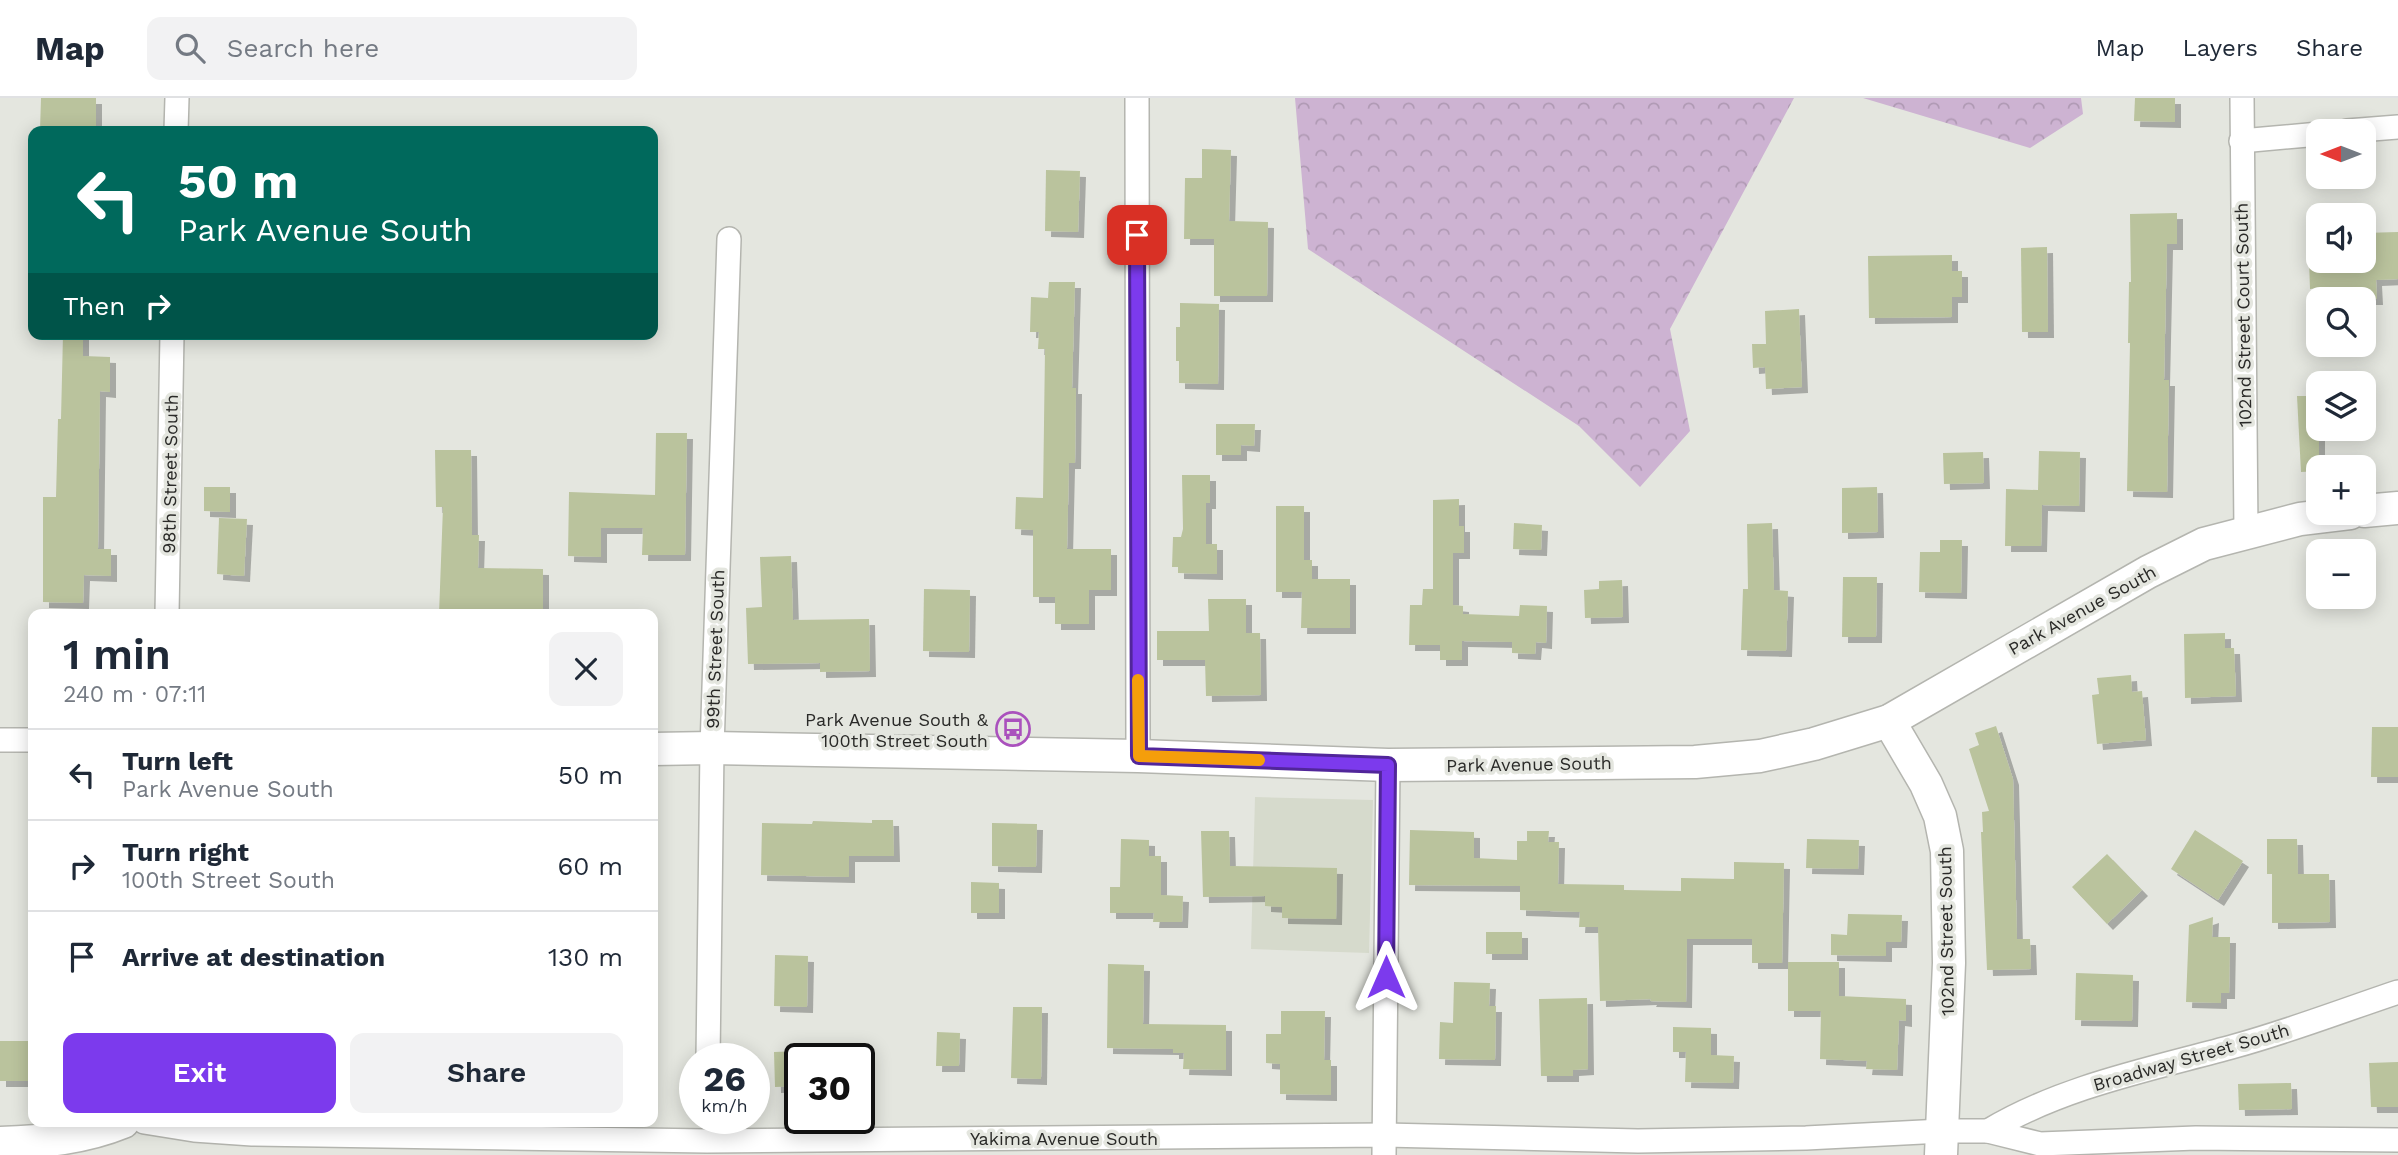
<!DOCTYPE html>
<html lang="en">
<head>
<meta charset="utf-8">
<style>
	body { margin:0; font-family:"Work Sans",sans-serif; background:#f2f2f3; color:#1f2937; height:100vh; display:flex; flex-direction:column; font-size:26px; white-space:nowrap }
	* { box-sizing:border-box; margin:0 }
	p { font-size:23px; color:#747a83 }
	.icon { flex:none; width:38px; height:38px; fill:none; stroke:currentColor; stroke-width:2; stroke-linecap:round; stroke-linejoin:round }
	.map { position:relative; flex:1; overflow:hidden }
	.details { position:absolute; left:28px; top:511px; width:630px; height:518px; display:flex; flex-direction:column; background:#fff; border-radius:14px; box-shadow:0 4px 18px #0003 }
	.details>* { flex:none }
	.hud { position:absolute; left:28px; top:28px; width:630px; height:214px; border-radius:14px; box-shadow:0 4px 18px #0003; background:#00695c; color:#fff; overflow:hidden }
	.needle { width:46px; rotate:270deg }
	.fabs { position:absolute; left:2306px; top:21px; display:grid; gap:14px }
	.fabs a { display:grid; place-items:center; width:70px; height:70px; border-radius:14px; background:#fff; box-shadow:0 4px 18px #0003; font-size:35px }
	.speed { position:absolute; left:679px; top:945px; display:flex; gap:14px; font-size:35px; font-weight:700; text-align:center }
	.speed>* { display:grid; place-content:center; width:91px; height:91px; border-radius:50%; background:#fff; box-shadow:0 4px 18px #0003; line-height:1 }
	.speed small { font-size:18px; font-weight:400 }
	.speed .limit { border:4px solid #111; border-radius:10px; background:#fff; color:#111 }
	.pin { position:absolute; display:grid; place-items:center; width:60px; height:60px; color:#fff; margin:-30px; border-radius:14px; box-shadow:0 4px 10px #0006 }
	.me { position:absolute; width:77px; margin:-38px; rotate:0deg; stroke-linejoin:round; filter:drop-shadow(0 0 5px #0008) }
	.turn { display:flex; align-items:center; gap:24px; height:147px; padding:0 35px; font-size:32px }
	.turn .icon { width:91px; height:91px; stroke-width:2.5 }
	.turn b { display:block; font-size:49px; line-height:60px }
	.then { display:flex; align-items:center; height:66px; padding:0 35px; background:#0003; gap:14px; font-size:26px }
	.round { display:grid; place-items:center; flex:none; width:74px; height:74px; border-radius:14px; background:#f2f2f3 }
	.overview { display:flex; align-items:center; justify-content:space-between; height:119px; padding:0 35px }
	h1 { font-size:42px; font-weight:600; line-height:52px }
	.action { display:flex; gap:14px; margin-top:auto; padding:14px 35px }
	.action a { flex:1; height:80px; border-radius:14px; background:#7c3aed; color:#fff; font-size:28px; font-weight:600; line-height:80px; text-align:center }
	.action a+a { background:#f2f2f3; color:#1f2937 }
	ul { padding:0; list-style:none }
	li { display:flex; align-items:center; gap:21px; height:91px; padding:0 35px; border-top:2px solid #e0e1e3 }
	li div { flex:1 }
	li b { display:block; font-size:26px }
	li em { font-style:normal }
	header { display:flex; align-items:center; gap:42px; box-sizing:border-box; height:98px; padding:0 35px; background:#fff; border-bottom:2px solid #e0e1e3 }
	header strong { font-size:33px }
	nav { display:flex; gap:38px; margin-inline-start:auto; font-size:24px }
	.search { width:490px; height:63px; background:#f2f2f3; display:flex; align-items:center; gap:18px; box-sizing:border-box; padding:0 24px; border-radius:14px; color:#747a83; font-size:26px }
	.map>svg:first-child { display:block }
	.built { fill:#d6dacc }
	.forest { fill:url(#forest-crowns) }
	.building { fill:#bac39d; filter:url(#shadow) }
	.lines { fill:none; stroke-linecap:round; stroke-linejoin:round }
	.street-casing { stroke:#b4b5af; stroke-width:26 }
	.secondary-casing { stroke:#b4b5af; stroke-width:35 }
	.street { stroke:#fff; stroke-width:23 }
	.secondary { stroke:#fff; stroke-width:32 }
	.route-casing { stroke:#51269a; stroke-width:18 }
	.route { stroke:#7c3aed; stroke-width:12 }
	.slow { stroke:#f59e0b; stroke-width:12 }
	.labels { text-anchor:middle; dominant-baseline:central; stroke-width:7; stroke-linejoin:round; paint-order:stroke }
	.street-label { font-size:18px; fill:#2a2a28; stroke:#e4e6df }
	.poi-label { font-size:18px; fill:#2a2a28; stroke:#e4e6df; text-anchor:end }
</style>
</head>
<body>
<header>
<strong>Map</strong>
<div class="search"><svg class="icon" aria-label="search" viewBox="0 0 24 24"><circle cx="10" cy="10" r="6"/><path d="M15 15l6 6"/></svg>Search here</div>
<nav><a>Map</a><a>Layers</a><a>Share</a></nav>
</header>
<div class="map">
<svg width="2398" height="1057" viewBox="0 0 2398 1057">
	<defs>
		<pattern id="forest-crowns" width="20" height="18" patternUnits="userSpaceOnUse" patternTransform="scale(1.75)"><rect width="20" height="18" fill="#cdb3d2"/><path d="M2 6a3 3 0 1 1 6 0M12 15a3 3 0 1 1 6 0" fill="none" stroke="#b09ab4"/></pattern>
		<filter id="shadow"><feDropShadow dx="6" dy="6" stdDeviation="0" flood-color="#0004"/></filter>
	</defs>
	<rect width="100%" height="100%" fill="#e4e6df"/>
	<!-- built -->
	<polygon class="built" points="1255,699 1373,702 1369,855 1251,851"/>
	<!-- forest -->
	<g class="forest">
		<polygon points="1295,0 1794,0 1670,231 1690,333 1640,389 1579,328 1308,151"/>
		<polygon points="1863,0 2081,0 2083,16 2030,50"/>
	</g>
	<!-- building -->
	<g class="building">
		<polygon points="41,0 96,0 96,33 40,33"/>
		<polygon points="2135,0 2175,0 2175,24 2134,23"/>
		<polygon points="1202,51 1231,52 1229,123 1268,124 1267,198 1214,198 1214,141 1184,141 1185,80 1202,80"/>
		<polygon points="1046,72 1080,73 1078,134 1045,133"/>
		<polygon points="2177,115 2177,146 2167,146 2164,282 2169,282 2167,394 2127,393 2130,245 2128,245 2129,184 2131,184 2130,116"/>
		<polygon points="2398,134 2398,181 2376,182 2377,201 2319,201 2319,190 2310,191 2309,163 2364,163 2364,135"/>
		<polygon points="2047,149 2048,234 2022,234 2021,150"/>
		<polygon points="1952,157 1952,173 1962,173 1962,199 1952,199 1952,219 1869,220 1868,158"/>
		<polygon points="1049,184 1075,184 1072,290 1076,290 1075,365 1069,365 1067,451 1111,451 1111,492 1089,492 1089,526 1055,526 1055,499 1033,499 1033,432 1015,431 1016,399 1043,400 1045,251 1038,251 1039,234 1030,234 1031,199 1048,200"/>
		<polygon points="1180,205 1219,206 1218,286 1179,285 1179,263 1176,263 1176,229 1180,229"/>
		<polygon points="1799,211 1802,289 1766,291 1765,269 1753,270 1752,246 1766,246 1765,213"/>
		<polygon points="63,236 83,236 83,258 110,259 110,294 100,293 98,451 111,451 111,478 84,477 83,505 43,504 43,399 56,399 58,321 61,321"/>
		<polygon points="2297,298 2319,298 2319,373 2301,374"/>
		<polygon points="1216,326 1255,326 1254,348 1241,347 1241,357 1216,357"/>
		<polygon points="656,335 687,335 685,457 642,457 643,430 601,430 601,459 568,458 569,394 655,397"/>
		<polygon points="435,352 471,352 472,437 479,437 478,470 543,471 543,516 439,516 443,409 436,409"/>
		<polygon points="2039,353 2080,354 2079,408 2042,407 2041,448 2005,448 2006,391 2038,392"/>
		<polygon points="1983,354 1984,385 1944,386 1943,355"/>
		<polygon points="1182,377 1210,377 1210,405 1206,405 1206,446 1217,446 1217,476 1178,475 1178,469 1172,469 1173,439 1181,439 1183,431"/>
		<polygon points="204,389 230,389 230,414 204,413"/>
		<polygon points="1877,389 1878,434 1842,435 1842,390"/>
		<polygon points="1459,401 1459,428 1464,428 1464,455 1453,455 1453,507 1463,508 1463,516 1519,518 1520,507 1547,508 1546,545 1536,544 1535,556 1512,555 1512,544 1462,543 1462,562 1440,562 1440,547 1409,547 1410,507 1422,507 1423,491 1433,491 1433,402"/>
		<polygon points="1276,408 1304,408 1304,462 1312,462 1312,481 1350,481 1350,530 1301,530 1302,494 1276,494"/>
		<polygon points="219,420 247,421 244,478 217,476"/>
		<polygon points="1514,425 1542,427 1541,452 1513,451"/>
		<polygon points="1772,425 1774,492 1788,493 1786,553 1741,552 1743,491 1748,491 1747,426"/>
		<polygon points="1940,442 1962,442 1961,495 1919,494 1920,454 1940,454"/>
		<polygon points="791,458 793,522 869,521 870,573 820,574 820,565 748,566 746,510 762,509 760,459"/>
		<polygon points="1843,479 1877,479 1876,539 1842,539"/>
		<polygon points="1622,482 1623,519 1585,520 1584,492 1599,491 1599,483"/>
		<polygon points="924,491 970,492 969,554 923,553"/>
		<polygon points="1208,501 1246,501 1246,535 1260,535 1261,597 1206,598 1205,562 1157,562 1157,533 1209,533"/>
		<polygon points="2225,535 2225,550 2234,550 2236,598 2185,600 2184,536"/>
		<polygon points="2131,577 2132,594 2142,593 2146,642 2097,646 2092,597 2099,596 2097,580"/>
		<polygon points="1996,628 2013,681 2017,841 2030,841 2031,871 1987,872 1981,734 1983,734 1982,714 1989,713 1969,651 1979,647 1975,635"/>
		<polygon points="2372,629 2398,629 2398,679 2371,679"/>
		<polygon points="872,722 893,722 894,758 849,758 849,779 761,777 762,725 812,726 813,723 872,725"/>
		<polygon points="992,725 1037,726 1036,769 992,768"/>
		<polygon points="1410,732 1474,734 1474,760 1517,762 1517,743 1527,743 1527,733 1549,733 1548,744 1559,744 1558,786 1624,787 1624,792 1681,793 1681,780 1734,781 1734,764 1784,765 1782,865 1752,865 1752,841 1687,841 1686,904 1650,903 1651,901 1600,903 1598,829 1579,829 1580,814 1520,812 1520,788 1409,787"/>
		<polygon points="2195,732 2243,763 2218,802 2171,771"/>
		<polygon points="1201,733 1229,733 1230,768 1337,770 1336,821 1282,820 1282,809 1265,808 1265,798 1203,799"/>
		<polygon points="1121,741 1149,742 1149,758 1161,758 1161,797 1183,798 1182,824 1153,824 1154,815 1110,815 1110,789 1120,789"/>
		<polygon points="1807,741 1859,742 1858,771 1806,770"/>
		<polygon points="2267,741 2297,741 2298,776 2329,776 2330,824 2272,825 2272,776 2267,776"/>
		<polygon points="2107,756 2142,792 2107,826 2072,789"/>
		<polygon points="971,784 999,785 999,815 971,815"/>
		<polygon points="1848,816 1902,817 1901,844 1886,844 1886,858 1831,857 1831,836 1847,837"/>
		<polygon points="2213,819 2212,839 2230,839 2229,895 2221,895 2221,905 2186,904 2189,827"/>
		<rect x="1486" y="834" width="36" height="22"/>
		<polygon points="775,857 808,858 807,909 774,908"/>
		<polygon points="1788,864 1839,864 1839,898 1906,901 1906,923 1899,922 1897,972 1866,971 1867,963 1820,961 1821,913 1788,913"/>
		<polygon points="1108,866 1144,867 1143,926 1226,927 1226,972 1183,971 1184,955 1173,955 1173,951 1107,950"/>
		<polygon points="2076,875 2133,877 2132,923 2075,922"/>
		<polygon points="1454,884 1490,885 1489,908 1496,908 1495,962 1439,961 1440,924 1453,925"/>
		<polygon points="1587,900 1588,971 1573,972 1573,978 1541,978 1539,901"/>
		<polygon points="1013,909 1042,909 1041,981 1011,980"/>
		<polygon points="1281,913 1325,913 1324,962 1331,962 1331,997 1280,996 1280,966 1266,965 1266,936 1281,936"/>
		<polygon points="1673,929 1711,930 1711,957 1734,958 1733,985 1685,984 1686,954 1673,954"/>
		<polygon points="937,934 960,935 959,968 936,968"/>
		<rect x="0" y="943" width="33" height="40"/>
		<polygon points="800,953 800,988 775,989 774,954"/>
		<polygon points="2398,964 2398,1009 2371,1009 2369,965"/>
		<polygon points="2291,985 2292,1011 2239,1012 2238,986"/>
	</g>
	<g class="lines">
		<!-- street casing -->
		<g class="street-casing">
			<g id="street">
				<polyline points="1137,0 1138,658"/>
				<polyline points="2242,0 2246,434"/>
				<polyline points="176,33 177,0"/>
				<polyline points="2347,33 2398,29"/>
				<polyline points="2241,43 2319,36"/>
				<polyline points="167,516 172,236"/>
				<polyline points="0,642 33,642"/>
				<polyline points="708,961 712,650 729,141"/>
				<polyline points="144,1024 194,1032 252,1036 707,1043 1385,1037 1638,1043 1806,1040 1942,1033 1988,1033 2040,1046 2196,1040 2398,1042"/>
				<path d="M1988 1033C2063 988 2152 971 2235 948 2290 933 2344 912 2398 894"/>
				<polyline points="1384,1057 1388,667"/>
			</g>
		</g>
		<!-- secondary casing -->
		<g class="secondary-casing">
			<g id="secondary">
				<polyline points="2364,413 2398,410"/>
				<polyline points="1889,623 1926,686 1940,718 1947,753 1949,865 1941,1057"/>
				<polyline points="653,651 712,650 1138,658 1388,667 1695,664 1760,658 1814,646 1889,623 2148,474 2204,446 2300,421 2350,415"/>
				<path d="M0 1045C42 1044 84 1040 123 1024"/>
			</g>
		</g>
		<!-- street -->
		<use href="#street" class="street"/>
		<!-- secondary -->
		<use href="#secondary" class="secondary"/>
	</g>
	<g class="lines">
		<!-- route casing -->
		<g class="route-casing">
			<polyline id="route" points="1137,137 1139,658 1388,667 1386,879"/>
		</g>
		<!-- route -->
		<use href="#route" class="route"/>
		<!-- slow -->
		<polyline class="slow" points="1138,582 1139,658 1259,662"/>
	</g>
	<!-- icons -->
	<defs>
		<g id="bus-ring" transform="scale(1.75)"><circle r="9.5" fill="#e4e6df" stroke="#aa51bd" stroke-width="1.5"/><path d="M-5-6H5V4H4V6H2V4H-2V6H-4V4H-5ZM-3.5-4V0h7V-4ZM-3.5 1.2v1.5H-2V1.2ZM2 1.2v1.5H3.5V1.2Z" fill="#aa51bd"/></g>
	</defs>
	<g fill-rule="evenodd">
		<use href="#bus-ring" x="1013" y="631"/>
	</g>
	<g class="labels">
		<!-- street labels -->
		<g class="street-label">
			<text transform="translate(2243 217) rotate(-91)">102nd Street Court South</text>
			<text transform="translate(170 376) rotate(-89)">98th Street South</text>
			<text transform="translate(2082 512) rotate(-29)">Park Avenue South</text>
			<text transform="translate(715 551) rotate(-88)">99th Street South</text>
			<text transform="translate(1529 666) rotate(-1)">Park Avenue South</text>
			<text transform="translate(1946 833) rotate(-91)">102nd Street South</text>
			<text transform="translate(2191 959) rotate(-16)">Broadway Street South</text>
			<text x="1064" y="1040">Yakima Avenue South</text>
		</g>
		<!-- poi labels -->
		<g class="poi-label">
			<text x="988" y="621">Park Avenue South &amp;<tspan x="988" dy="21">100th Street South</tspan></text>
		</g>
	</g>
</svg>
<div class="fabs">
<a><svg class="needle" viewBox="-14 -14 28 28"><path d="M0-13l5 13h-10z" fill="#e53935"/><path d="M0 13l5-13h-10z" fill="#747a83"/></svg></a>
<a><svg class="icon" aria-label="sound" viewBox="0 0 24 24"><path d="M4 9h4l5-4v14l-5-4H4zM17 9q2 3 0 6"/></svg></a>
<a><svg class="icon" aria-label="search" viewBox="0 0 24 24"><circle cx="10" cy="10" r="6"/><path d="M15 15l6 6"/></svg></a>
<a><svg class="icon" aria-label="layers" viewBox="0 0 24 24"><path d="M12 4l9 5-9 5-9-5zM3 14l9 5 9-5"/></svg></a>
<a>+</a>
<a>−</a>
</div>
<div class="speed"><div>26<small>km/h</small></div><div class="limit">30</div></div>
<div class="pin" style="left:1137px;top:137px;background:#d93025"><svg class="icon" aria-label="arrive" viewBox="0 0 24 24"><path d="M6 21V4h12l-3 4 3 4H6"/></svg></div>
<svg class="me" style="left:1386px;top:879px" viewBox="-20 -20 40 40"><path d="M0-17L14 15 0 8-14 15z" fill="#7c3aed" stroke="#fff" stroke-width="4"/></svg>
<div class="hud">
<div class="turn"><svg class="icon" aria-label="left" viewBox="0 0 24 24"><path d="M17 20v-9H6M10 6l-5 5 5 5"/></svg><div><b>50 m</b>Park Avenue South</div></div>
<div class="then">Then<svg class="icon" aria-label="right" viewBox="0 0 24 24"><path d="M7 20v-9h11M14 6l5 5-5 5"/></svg></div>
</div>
<section class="details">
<div class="overview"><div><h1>1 min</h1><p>240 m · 07:11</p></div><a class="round"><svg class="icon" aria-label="close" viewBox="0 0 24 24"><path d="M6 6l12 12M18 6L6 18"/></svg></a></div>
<ul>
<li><svg class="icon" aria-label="left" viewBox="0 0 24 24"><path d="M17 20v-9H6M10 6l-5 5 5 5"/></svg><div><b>Turn left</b><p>Park Avenue South</p></div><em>50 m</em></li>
<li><svg class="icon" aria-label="right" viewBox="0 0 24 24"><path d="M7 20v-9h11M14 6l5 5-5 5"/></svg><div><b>Turn right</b><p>100th Street South</p></div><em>60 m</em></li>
<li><svg class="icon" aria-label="arrive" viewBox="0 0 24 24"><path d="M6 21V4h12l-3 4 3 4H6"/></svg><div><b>Arrive at destination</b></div><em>130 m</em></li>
</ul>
<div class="action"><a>Exit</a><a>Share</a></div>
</section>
</div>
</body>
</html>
